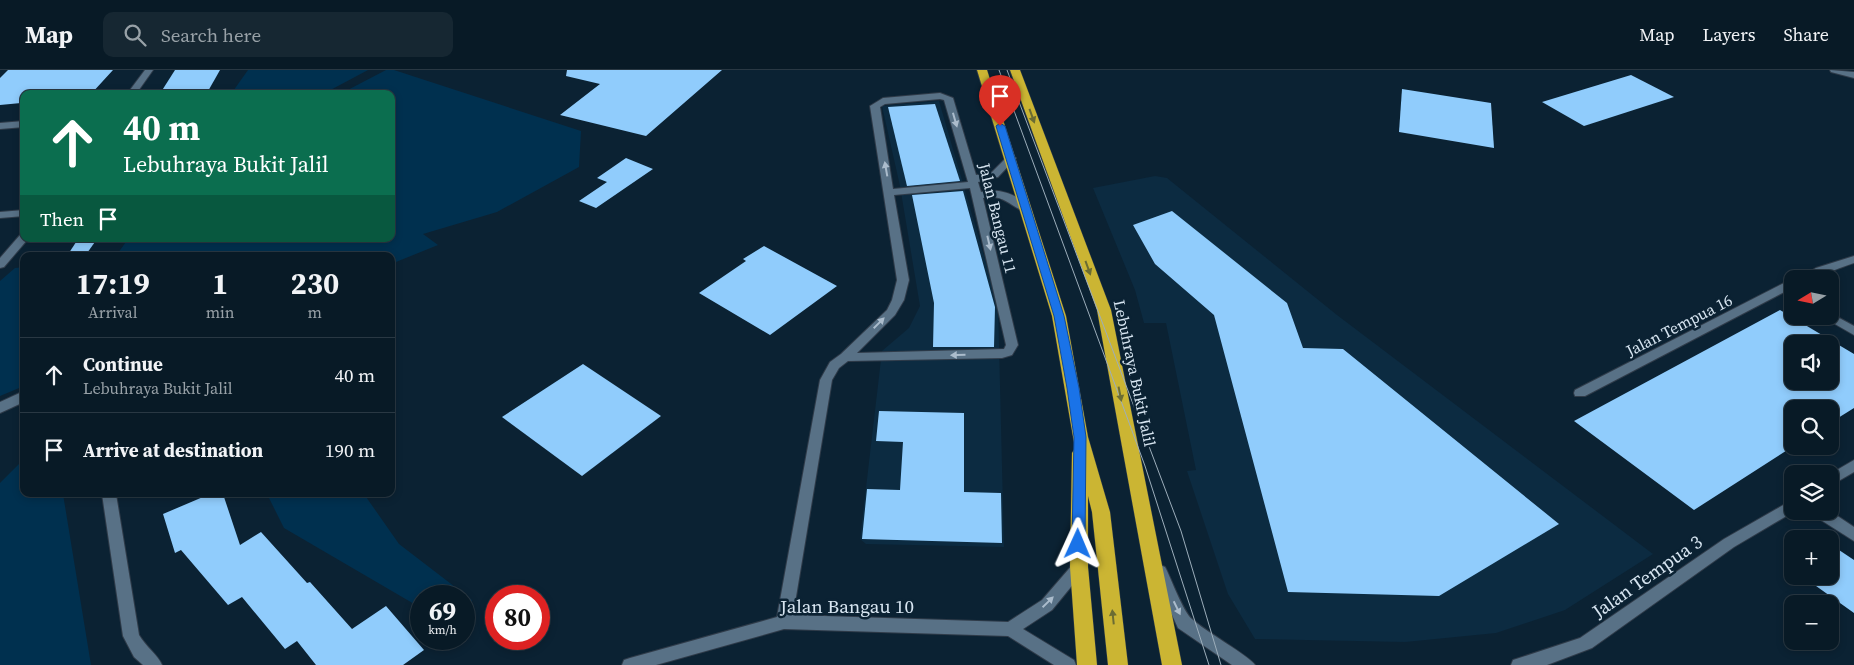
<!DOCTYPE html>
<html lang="en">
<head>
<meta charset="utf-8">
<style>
	body { margin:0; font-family:"Source Serif 4",serif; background:#162732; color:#f1f3f6; height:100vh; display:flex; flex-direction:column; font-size:19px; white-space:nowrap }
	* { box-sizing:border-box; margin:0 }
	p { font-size:16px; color:#98a1a7 }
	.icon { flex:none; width:28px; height:28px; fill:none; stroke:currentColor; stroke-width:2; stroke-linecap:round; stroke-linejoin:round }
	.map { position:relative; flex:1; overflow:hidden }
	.side { position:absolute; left:20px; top:182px; width:375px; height:245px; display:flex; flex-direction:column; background:#081a26; border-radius:10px; box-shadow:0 2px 8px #0003,0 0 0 1px #293843 }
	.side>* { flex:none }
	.banner { position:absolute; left:20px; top:20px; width:375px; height:152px; border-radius:10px; box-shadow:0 2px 8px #0003,0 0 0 1px #293843; background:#0b6e4f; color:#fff; overflow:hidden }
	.needle { width:32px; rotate:260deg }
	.tools { position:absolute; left:1784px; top:200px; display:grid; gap:10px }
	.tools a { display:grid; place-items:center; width:55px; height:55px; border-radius:10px; background:#081a26; box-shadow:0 2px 8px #0003,0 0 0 1px #293843; font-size:25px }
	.speed { position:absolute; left:410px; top:515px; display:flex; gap:10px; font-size:25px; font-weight:700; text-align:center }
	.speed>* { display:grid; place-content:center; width:65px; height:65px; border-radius:50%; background:#081a26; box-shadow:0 2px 8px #0003,0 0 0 1px #293843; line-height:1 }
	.speed small { font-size:12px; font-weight:400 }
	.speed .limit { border:8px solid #d22; background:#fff; color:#111 }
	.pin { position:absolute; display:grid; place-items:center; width:42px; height:42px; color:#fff; margin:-51px -21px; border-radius:50% 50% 50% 0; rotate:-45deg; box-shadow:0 0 5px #0007 }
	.pin .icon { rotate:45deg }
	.me { position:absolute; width:55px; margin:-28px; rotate:1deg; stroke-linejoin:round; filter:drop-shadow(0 0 4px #0008) }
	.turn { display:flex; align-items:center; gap:18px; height:105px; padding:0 20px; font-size:22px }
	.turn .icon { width:65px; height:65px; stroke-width:2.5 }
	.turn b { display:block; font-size:35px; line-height:42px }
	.then { display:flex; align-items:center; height:48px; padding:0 20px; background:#0003; gap:10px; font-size:19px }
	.eta { display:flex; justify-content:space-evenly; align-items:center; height:85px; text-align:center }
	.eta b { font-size:30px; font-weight:700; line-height:35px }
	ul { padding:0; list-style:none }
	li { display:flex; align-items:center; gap:15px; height:75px; padding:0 20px; border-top:1px solid #293843 }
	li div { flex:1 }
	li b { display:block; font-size:19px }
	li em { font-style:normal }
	header { display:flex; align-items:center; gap:30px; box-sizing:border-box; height:70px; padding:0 25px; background:#081a26; border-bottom:1px solid #293843 }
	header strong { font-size:24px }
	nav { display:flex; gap:28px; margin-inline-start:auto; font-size:18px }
	.search { width:350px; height:45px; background:#162732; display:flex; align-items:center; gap:12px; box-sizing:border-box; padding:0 18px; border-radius:10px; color:#98a1a7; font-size:19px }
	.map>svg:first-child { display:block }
	.built { fill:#0c2b41 }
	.green { fill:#00304f }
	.building { fill:#90ccfc; fill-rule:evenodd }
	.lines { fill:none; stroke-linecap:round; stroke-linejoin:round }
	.street-casing { stroke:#2f3b49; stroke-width:2 }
	.highway-casing { stroke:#2f3b49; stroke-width:1 }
	.street { fill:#587186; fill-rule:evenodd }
	.highway { fill:#cbb533; fill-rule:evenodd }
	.tram { stroke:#9daebb; stroke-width:1 }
	.oneway { fill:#6b6c33 }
	.oneway2 { fill:#abbccc }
	.route { fill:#1a73e8; stroke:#114b97 }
	.labels { text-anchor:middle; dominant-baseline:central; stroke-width:5; stroke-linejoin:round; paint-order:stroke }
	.street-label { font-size:16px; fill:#d7e5f1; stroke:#0b2233 }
	.near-street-label { font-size:19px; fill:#d7e5f1; stroke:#0b2233 }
</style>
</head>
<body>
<header>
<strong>Map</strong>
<div class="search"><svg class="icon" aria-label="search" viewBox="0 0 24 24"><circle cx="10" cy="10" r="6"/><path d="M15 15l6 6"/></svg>Search here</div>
<nav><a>Map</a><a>Layers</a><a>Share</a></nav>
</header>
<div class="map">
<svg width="1854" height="595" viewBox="0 0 1854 595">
	<rect width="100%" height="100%" fill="#0b2233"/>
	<!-- built -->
	<g class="built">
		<polygon points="939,31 998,234 1004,477 866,474 860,469 882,281 909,258 920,236 900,116 882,36"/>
		<polygon points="1155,106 1167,108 1337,245 1653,484 1565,540 1496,563 1405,572 1255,569 1228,524 1187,401 1196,400 1166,253 1144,253 1135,220 1093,118"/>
	</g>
	<!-- green -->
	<g class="green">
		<polygon points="248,0 368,0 323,24 231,24"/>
		<polygon points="386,0 394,0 581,61 579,97 497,142 423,164 438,175 391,194 391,186 94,186 118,183 128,169 391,169 391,24 340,24"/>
		<polygon points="24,197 24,316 0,326 0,211 15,198"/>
		<polygon points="24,389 24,424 63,424 91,595 0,595 0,413"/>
		<polygon points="267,424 364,424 399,474 472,530 464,549 464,526 421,526 421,538 284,458"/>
	</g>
	<!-- building -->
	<g class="building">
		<polygon points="8,0 113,0 91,24 24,24 24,30 21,33 0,35 0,8"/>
		<polygon points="175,0 220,0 207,23 161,22"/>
		<polygon points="567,0 722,0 646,66 560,45 600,14 566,6"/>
		<polygon points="1631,5 1674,27 1584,56 1542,32"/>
		<polygon points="1402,19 1491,33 1494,78 1399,62"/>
		<polygon points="935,34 960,111 907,116 888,37"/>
		<polygon points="626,88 653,99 596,138 579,131 607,112 597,108"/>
		<polygon points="963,121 995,237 994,277 933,277 934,233 912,125"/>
		<polygon points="1172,141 1287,233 1303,278 1343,279 1559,454 1439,526 1288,522 1214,245 1155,194 1133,155"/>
		<polygon points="78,169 97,169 85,186 67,186"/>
		<polygon points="764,176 837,216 770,265 699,223 746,191 743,189"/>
		<path d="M1780 240 1854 284V338L1830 353V339H1792V377L1694 440 1574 351ZM1792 274H1830V311H1792Z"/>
		<polygon points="583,294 661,346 582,406 502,347"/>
		<polygon points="879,341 964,343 964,422 1001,423 1002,473 862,469 867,419 900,420 903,372 876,371"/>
		<polygon points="210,424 223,424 240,475 261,462 307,513 310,512 352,559 386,536 424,580 403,595 316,595 297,571 285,579 242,527 228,535 181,480 175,483 163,444"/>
		<polygon points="1830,474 1854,490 1854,543 1802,506 1830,506"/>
	</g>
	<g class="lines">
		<!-- street casing -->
		<g class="street-casing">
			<g id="street">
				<polygon points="145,0 153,0 136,24 127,24"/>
				<polygon points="1830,0 1854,2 1854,8 1831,2"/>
				<path d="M940 23 953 28 976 105 991 103 1008 86 1011 85 1016 88 998 107 978 112 981 122C999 117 1019 125 1031 139L1030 141C1015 144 1007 122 983 128L1018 275 1012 285 1002 288 848 291 839 298 832 310 793 545 1008 552 1042 530 1074 493 1079 491 1084 493 1087 497 1084 501 1052 540 1023 559 1074 590 1076 595H1054L1008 566 784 559 656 595H622L624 590 630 588 777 547 820 310 830 292 841 284 887 240 892 230 897 210 870 36 883 28ZM940 29 944 30 968 112 893 119 880 37 885 34ZM970 118 1006 275 1004 279 857 283 895 245 904 230 909 210 894 125Z"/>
				<polygon points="24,51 24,57 0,59 0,53"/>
				<polygon points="24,140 24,146 0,148 0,142"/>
				<polygon points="24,164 24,169 28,169 4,197 0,198 0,188 20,165"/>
				<path d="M1854 186V193C1835 199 1817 209 1797 209L1816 198Z"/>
				<polygon points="1788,211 1792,211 1792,218 1585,326 1575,326 1574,323 1575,320"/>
				<polygon points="1830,243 1854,256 1854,265 1821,246 1830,246"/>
				<polygon points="24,321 24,332 0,343 0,332"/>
				<polygon points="1854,390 1854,402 1830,416 1830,404"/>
				<path d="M102 424H116L139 565C146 577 158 585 162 595H143L134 587 123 566Z"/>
				<polygon points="1792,430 1792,441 1795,441 1734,477 1592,578 1547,595 1511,595 1513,590 1580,568 1724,469"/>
				<polygon points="1811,441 1830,441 1854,457 1854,471 1813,445"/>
				<path d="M1160 495 1165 497C1171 508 1183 542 1192 549 1203 560 1251 587 1255 595H1232L1178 558 1152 501 1155 497Z"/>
			</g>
		</g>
		<!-- highway casing -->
		<g class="highway-casing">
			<g id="highway">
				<polygon points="977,0 987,0 1066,246 1088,367 1110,442 1128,595 1108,595 1092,442 1088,426 1088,497 1097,595 1077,595 1070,497 1072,383 1075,378 1052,246"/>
				<polygon points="1010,0 1020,0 1111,240 1182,595 1162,595 1097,240"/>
			</g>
		</g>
		<!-- street -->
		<use href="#street" class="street"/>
		<!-- highway -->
		<use href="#highway" class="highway"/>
		<!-- tram -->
		<g class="tram">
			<polyline points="999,0 1145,396 1209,595"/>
			<polyline points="1007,0 1181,461 1221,595"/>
		</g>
	</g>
	<!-- one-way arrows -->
	<defs><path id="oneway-solid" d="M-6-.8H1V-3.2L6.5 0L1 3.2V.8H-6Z" transform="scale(1.25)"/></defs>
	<g class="oneway">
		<use href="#oneway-solid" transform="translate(1032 46) rotate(70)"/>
		<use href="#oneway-solid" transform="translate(1088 198) rotate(70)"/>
		<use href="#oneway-solid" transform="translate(1120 324) rotate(79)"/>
		<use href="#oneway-solid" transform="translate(1113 547) rotate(-96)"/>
	</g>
	<g class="oneway2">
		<use href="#oneway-solid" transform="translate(955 50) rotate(74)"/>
		<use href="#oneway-solid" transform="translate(886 99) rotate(-100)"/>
		<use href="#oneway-solid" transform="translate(989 173) rotate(77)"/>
		<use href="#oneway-solid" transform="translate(879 253) rotate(-45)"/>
		<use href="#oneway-solid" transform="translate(958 285) rotate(179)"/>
		<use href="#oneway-solid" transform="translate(1048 532) rotate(-44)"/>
		<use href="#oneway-solid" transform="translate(1177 538) rotate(64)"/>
	</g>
	<!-- route -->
	<polygon class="route" points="1000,53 1005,56 1064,246 1079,318 1086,367 1085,474 1083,478 1078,479 1074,478 1072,474 1074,367 1067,318 1054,246 996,56"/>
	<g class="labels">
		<!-- street labels -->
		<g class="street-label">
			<text transform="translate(998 148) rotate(76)">Jalan Bangau 11</text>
			<text transform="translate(1679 255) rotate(-27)">Jalan Tempua 16</text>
			<text transform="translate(1135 303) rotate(78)">Lebuhraya Bukit Jalil</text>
		</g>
		<!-- near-street labels -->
		<g class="near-street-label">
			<text transform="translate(1647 506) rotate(-35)">Jalan Tempua 3</text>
			<text x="847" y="536">Jalan Bangau 10</text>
		</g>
	</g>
</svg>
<div class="tools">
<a><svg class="needle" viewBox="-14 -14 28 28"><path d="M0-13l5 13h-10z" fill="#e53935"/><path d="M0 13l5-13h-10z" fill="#98a1a7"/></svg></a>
<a><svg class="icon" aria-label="sound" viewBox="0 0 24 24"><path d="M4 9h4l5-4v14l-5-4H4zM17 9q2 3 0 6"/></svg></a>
<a><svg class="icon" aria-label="search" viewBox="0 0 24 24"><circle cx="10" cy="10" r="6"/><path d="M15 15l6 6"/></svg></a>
<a><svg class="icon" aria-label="layers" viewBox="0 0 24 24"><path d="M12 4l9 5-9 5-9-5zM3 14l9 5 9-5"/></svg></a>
<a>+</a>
<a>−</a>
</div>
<div class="speed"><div>69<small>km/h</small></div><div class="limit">80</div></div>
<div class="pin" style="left:1000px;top:56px;background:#d93025"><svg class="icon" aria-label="arrive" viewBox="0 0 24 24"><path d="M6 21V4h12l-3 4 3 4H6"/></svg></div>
<svg class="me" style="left:1078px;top:474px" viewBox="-20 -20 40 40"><path d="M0-17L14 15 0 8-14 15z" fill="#1a73e8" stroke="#fff" stroke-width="4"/></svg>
<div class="banner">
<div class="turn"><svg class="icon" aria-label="ahead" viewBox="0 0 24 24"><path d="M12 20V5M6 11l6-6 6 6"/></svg><div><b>40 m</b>Lebuhraya Bukit Jalil</div></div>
<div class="then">Then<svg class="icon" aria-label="arrive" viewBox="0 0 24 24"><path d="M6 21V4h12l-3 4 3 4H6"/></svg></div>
</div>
<section class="side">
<div class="eta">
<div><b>17:19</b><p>Arrival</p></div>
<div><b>1</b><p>min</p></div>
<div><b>230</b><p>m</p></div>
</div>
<ul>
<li><svg class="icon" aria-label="ahead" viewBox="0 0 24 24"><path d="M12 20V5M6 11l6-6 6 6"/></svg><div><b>Continue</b><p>Lebuhraya Bukit Jalil</p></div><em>40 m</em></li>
<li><svg class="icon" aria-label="arrive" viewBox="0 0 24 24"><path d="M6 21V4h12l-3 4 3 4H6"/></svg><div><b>Arrive at destination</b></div><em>190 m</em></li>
</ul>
</section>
</div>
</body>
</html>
